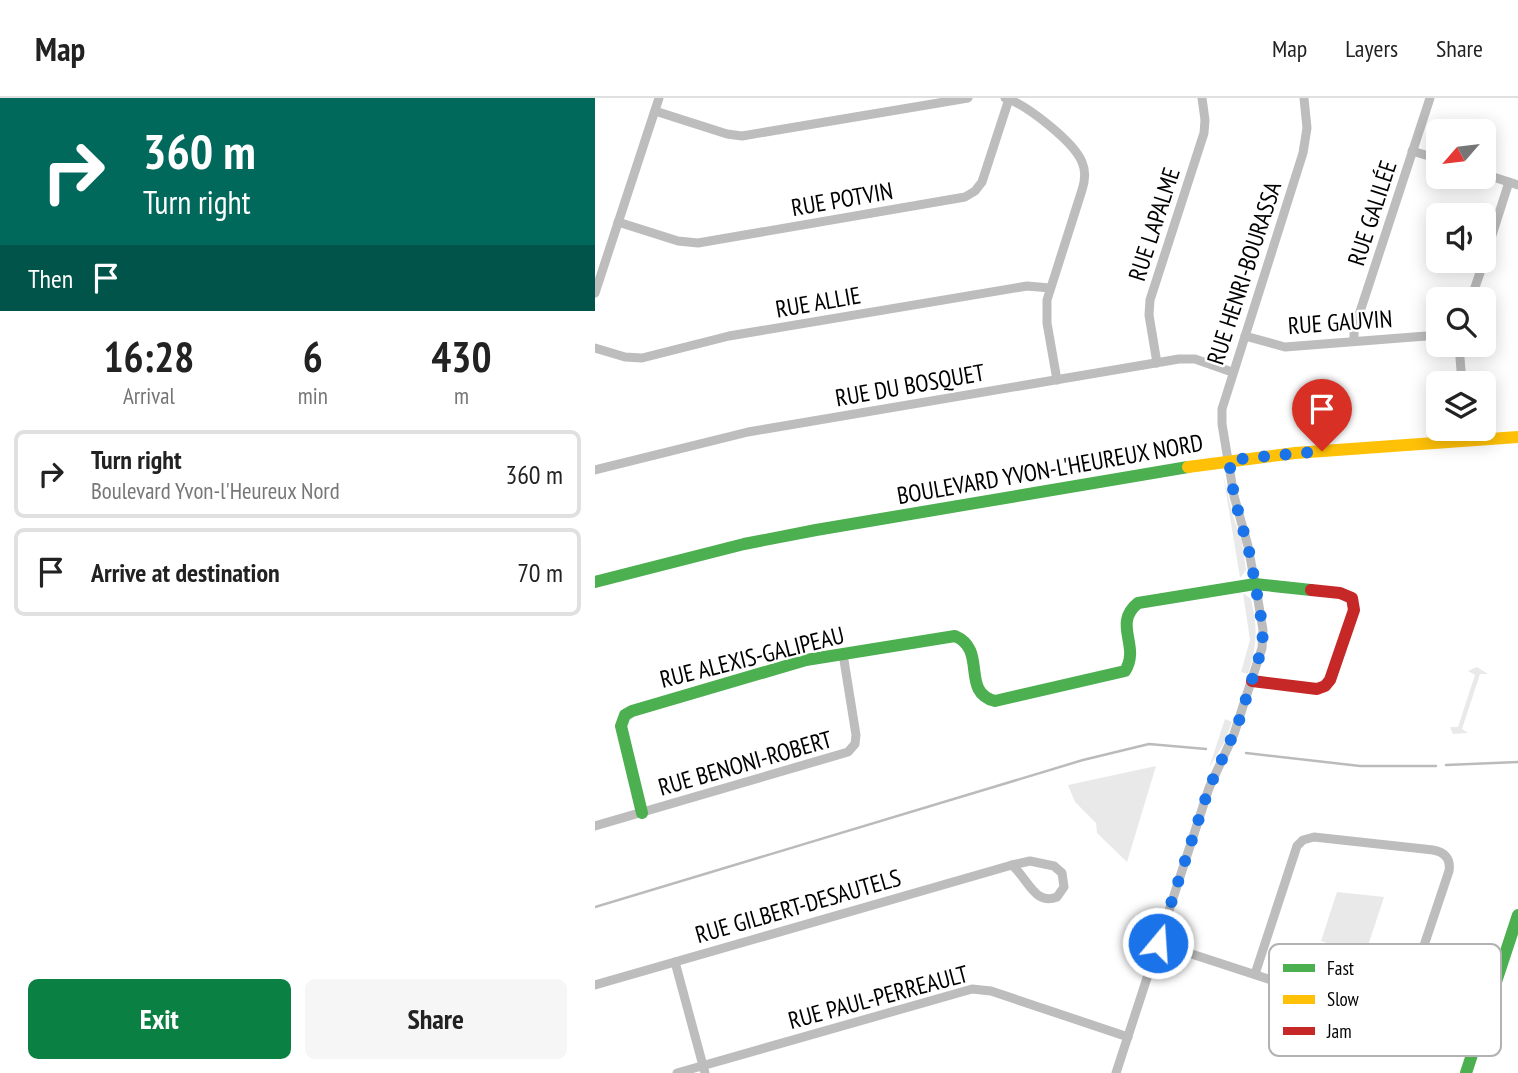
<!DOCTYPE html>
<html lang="en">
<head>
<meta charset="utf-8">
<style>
	body { margin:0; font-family:"PT Sans Narrow",sans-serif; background:#f6f6f6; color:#222; height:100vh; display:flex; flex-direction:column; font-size:26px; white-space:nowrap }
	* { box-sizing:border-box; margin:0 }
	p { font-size:23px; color:#767676 }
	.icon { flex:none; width:38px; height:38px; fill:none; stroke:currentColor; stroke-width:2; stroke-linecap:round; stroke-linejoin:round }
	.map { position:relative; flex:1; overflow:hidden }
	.panel { display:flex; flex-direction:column; background:#fff; width:595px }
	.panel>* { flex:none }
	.top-card { background:#00695c; color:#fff; overflow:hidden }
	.needle { width:46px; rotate:242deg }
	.tools { position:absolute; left:831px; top:21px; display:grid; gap:14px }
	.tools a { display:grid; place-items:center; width:70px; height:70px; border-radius:10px; background:#fff; box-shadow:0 4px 18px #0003; font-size:35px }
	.pin { position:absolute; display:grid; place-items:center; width:60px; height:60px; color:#fff; margin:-72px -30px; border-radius:50% 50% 50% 0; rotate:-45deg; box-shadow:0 0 7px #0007 }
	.pin .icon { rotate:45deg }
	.me { position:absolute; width:77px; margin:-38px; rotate:18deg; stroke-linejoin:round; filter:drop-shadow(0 0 5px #0008) }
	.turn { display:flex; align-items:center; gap:24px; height:147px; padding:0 28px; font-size:32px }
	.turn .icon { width:91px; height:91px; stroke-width:2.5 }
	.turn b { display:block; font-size:49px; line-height:60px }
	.then { display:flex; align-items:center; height:66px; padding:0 28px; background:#0003; gap:14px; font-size:26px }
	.eta { display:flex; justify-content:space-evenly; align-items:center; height:119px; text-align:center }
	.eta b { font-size:42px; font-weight:700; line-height:49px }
	.button { display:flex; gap:14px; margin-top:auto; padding:14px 28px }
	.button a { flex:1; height:80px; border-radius:10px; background:#0b8043; color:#fff; font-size:28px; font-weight:700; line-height:80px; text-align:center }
	.button a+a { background:#f6f6f6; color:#222 }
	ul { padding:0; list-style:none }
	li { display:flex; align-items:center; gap:21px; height:88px; margin:0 14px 10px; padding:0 14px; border:4px solid #e0e0e0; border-radius:10px }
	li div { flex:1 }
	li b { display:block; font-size:26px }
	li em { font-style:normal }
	header { display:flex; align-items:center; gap:42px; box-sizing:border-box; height:98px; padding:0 35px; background:#fff; border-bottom:2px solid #e0e0e0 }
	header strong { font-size:33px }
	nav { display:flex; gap:38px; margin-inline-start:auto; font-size:24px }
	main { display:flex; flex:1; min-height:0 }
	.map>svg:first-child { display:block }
	.green { fill:#e9e9e9 }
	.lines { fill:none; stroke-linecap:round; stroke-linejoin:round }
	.stream { stroke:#bbb; stroke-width:2.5 }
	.street { stroke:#bdbdbd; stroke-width:9 }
	.fast { stroke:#4caf50; stroke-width:12 }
	.slow { stroke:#ffc107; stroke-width:12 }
	.jam { stroke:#c62828; stroke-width:12 }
	.route { stroke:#1a73e8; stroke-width:12; stroke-dasharray:0 21.6 }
	.labels { text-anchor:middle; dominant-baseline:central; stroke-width:5; stroke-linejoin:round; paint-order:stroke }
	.street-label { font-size:24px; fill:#000; stroke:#fff }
	.key { fill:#fff; stroke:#b2b2b2; stroke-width:2 }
	.key-label { font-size:19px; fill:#000 }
</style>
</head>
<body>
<header>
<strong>Map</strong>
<nav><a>Map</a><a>Layers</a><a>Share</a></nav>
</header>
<main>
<section class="panel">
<div class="top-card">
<div class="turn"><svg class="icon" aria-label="right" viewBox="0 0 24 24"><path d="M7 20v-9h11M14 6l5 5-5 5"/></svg><div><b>360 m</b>Turn right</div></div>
<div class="then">Then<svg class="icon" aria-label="arrive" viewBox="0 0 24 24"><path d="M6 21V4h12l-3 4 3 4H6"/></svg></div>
</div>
<div class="eta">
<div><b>16:28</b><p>Arrival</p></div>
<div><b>6</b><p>min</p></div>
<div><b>430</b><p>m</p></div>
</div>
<ul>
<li><svg class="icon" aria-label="right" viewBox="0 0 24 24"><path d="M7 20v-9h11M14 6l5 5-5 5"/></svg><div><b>Turn right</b><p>Boulevard Yvon-l'Heureux Nord</p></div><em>360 m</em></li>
<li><svg class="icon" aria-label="arrive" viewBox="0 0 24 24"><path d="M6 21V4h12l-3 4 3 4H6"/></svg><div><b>Arrive at destination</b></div><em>70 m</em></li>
</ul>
<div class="button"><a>Exit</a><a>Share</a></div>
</section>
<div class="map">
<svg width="923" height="975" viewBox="0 0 923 975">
	<rect width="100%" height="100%" fill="#fff"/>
	<!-- green -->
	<g class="green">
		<polygon points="628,376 638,418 647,444 651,472 645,480"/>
		<path d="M648 495 656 501C663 531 662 548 653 576L646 574 655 542Z"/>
		<polygon points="882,569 893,576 885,576 867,631 873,635 858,636 855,629 863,629 880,577 873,573"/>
		<polygon points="630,621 637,624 630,643 614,670"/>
		<polygon points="561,668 532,764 502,735 501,725 480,704 473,687"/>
		<polygon points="742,794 789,799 770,857 726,843"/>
	</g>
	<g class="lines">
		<!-- stream -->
		<g class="stream">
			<polyline points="651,655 765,668 841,668"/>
			<polyline points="851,667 923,664"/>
			<polyline points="0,809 488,662 554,646 611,651"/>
		</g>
		<!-- street -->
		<g class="street">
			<path d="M410 0C431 6 479 44 487 64 491 73 490 83 487 92L452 202V225L462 282"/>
			<polyline points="60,13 132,36 147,38 373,0"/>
			<polyline points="817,53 844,61"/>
			<polyline points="889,76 923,87"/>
			<polyline points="23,124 83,143 103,145 370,99 380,93 387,84 414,1"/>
			<polyline points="889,162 914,84"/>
			<polyline points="0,195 64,0"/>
			<polyline points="876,201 889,163"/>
			<polyline points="650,238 690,249 844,237"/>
			<polyline points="759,243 759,232 835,0"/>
			<polyline points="864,247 867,285"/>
			<polyline points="0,250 30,259 47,260 134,238 432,188 455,190"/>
			<polyline points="562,265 554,217 555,202 609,35 610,22 607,0"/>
			<polyline points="870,331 871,342"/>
			<polyline points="0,372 153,334 584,261 600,261 637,274"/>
			<polyline points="0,728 253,654 260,646 261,637 248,556"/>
			<path d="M435 763 459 768 467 775 469 789 462 799C440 808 433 781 417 767Z"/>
			<path d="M563 845 787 918C797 920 804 916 809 907L854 773C856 761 850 754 838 752L719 739 708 742 702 748 660 876"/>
			<polyline points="80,864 110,975"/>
			<polyline points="0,887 417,767"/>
			<polyline points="82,975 377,891 396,893 533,939"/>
			<polyline points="521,975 614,690 639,636 667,550 668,532 663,502 653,448 639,398 627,326 627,311 708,55 712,30 709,0"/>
		</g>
		<!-- fast -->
		<g class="fast">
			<polyline points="0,484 149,446 221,432 593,369"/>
			<path d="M47 715 26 628 30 617 37 613 211 562 360 538C393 552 365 594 400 603L530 573C546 548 517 526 543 505L660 486 716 492"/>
			<polyline points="871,975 923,817"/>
		</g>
		<!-- slow -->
		<polyline class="slow" points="593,369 700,355 923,339"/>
		<!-- jam -->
		<polyline class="jam" points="657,583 722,591 730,588 735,582 759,512 757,500 745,495 716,492"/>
	</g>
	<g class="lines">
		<!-- route -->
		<polyline class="route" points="563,845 614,690 643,626 667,550 668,531 663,502 655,457 639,398 634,362 727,353"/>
	</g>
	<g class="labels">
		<!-- street labels -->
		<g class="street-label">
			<text transform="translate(247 101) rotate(-10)">RUE POTVIN</text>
			<text transform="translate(777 115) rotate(-72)">RUE GALILÉE</text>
			<text transform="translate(559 126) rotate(-72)">RUE LAPALME</text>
			<text transform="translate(649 175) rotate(-72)">RUE HENRI-BOURASSA</text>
			<text transform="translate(223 204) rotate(-10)">RUE ALLIE</text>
			<text transform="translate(745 224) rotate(-4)">RUE GAUVIN</text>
			<text transform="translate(315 287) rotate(-10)">RUE DU BOSQUET</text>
			<text transform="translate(455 371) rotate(-10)">BOULEVARD YVON-L'HEUREUX NORD</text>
			<text transform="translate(157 559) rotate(-14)">RUE ALEXIS-GALIPEAU</text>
			<text transform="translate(150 665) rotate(-16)">RUE BENONI-ROBERT</text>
			<text transform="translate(203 808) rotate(-16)">RUE GILBERT-DESAUTELS</text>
			<text transform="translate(283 899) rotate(-15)">RUE PAUL-PERREAULT</text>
		</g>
	</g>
	<!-- legend -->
	<rect x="674" y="846" width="232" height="112" rx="10" class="key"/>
	<rect x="688" y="866" width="32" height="8" fill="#4caf50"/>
	<rect x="688" y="897" width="32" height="9" fill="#ffc107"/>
	<rect x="688" y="929" width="32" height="8" fill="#c62828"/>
	<g class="key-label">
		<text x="732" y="877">Fast</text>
		<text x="732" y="908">Slow</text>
		<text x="732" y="940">Jam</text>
	</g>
</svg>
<div class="tools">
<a><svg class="needle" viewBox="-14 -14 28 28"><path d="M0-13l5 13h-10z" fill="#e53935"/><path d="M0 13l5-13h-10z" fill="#767676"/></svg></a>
<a><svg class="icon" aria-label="sound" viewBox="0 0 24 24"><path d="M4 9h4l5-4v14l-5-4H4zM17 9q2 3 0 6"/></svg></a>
<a><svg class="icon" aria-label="search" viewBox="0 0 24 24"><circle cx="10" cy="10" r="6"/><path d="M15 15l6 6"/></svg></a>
<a><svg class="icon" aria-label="layers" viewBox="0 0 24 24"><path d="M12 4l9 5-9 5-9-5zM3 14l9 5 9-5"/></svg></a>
</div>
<div class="pin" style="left:727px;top:353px;background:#d93025"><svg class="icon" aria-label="arrive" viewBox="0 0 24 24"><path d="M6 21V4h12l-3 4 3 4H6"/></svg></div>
<svg class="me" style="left:563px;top:845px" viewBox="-20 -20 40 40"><circle r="17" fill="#1a73e8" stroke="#fff" stroke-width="3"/><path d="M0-11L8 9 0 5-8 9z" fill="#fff"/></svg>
</div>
</main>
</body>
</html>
